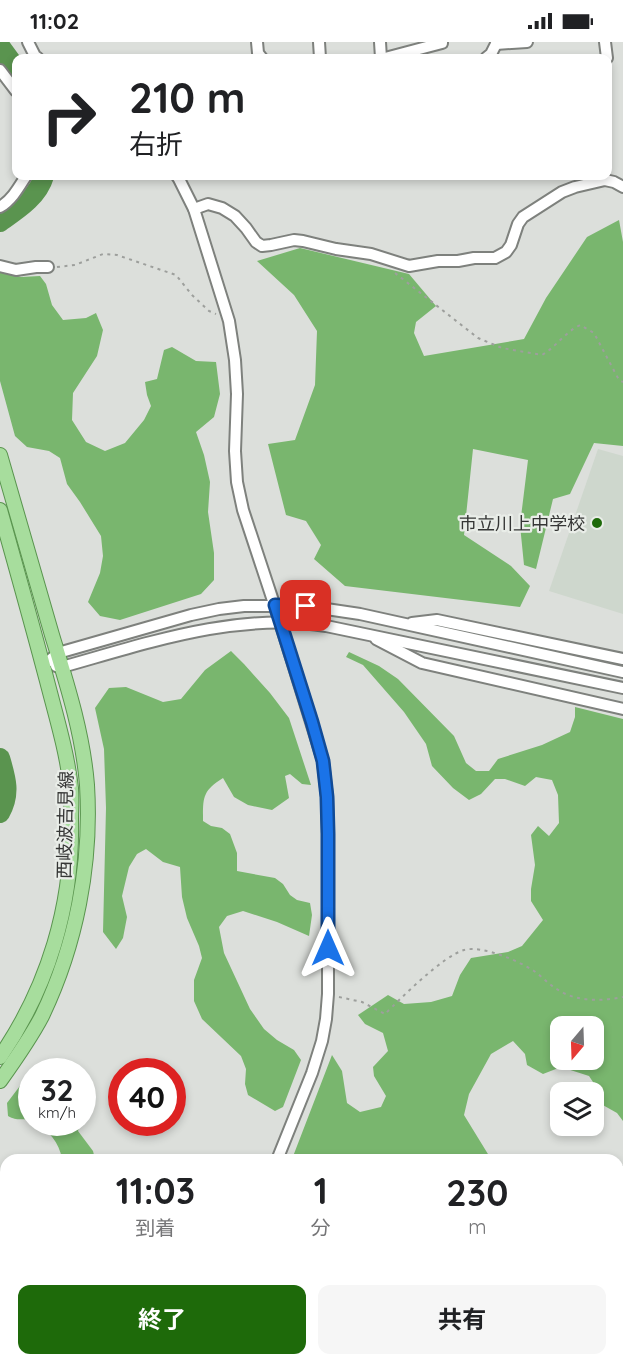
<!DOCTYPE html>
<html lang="ja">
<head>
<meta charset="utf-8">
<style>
	body { margin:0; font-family:Quicksand,"Noto Sans JP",sans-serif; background:#f6f6f6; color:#202124; height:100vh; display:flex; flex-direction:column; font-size:22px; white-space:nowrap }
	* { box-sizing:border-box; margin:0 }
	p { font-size:20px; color:#757577 }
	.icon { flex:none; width:33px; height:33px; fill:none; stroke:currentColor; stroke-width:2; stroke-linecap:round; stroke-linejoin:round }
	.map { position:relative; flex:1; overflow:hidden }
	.side { position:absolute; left:0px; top:1112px; width:624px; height:212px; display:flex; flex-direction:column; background:#fff; border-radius:18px 18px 0 0; box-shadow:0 3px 9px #0003 }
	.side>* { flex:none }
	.hud { position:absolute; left:12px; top:12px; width:600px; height:126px; border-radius:12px; box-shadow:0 3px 9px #0003; background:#fff; color:#202124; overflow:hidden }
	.needle { width:39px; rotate:199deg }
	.fabs { position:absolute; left:550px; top:974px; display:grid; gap:12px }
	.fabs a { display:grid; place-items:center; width:54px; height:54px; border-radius:12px; background:#fff; box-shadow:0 3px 9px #0003; font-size:30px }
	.speed { position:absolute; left:18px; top:1016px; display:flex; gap:12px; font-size:30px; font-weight:700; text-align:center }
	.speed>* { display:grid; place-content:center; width:78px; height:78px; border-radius:50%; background:#fff; box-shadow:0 3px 9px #0003; line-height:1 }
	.speed small { font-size:15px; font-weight:400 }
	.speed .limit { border:9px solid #d22; background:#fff; color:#111 }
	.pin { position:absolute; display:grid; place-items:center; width:51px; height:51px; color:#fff; margin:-26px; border-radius:12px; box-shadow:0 3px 9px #0006 }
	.me { position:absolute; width:66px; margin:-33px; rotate:0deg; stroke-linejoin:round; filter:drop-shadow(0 0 4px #0008) }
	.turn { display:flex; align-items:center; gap:21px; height:126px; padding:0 18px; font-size:27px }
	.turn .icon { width:78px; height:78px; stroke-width:2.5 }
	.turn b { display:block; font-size:42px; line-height:51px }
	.eta { display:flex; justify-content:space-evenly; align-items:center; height:102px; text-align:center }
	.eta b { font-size:36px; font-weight:700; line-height:42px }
	.action { display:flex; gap:12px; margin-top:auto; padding:12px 18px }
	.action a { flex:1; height:69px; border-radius:12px; background:#1e6a0a; color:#fff; font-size:24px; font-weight:700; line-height:69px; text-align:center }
	.action a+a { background:#f6f6f6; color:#202124 }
	.status { display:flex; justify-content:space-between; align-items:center; height:42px; padding:0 30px; background:#fff; direction:ltr }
	.status svg { height:16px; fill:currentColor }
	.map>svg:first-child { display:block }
	.built { fill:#ced7cd }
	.forest { fill:#79b66e; fill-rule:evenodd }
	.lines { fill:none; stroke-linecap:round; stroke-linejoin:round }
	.river { stroke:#5a944f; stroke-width:20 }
	.minor-casing { stroke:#7e817d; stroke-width:14 }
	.major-casing { stroke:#59944e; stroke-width:16 }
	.path { stroke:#9d9f9c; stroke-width:2; stroke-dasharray:3 4.5; stroke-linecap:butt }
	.minor { stroke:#fff; stroke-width:10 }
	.major { stroke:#a7dd9d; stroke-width:14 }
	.route-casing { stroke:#114b97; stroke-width:15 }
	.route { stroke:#1a73e8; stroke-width:10 }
	.poi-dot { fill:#1e6a0a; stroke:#e9ede8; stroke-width:2 }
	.labels { text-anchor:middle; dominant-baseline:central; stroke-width:4.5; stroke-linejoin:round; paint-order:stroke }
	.poi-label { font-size:18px; fill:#353635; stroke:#e9ede8; text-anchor:end }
	.street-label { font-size:18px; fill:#353635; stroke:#e9ede8 }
</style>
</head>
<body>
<div class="status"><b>11:02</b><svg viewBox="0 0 49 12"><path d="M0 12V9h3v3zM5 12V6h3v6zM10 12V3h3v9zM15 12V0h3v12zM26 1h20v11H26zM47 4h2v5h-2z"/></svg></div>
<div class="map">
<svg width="623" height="1322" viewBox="0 0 623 1322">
	<rect width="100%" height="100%" fill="#dcdfdb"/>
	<!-- built -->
	<polygon class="built" points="598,407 623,414 623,572 549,549"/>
	<!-- forest -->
	<g class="forest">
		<polygon points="619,178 623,200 623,404 594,401 570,452 553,457 536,527 524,523 520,483 528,418 473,407 464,493 511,524 530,544 520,565 345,544 314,517 321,503 306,479 286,473 268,402 295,398 315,343 317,289 294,253 257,219 300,206 409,232 436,264 416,280 414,291 424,314 524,297 546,256 587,195"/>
		<polygon points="0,228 21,235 40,234 46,242 52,263 63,278 86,276 96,271 103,288 97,314 73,351 72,378 86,400 105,409 125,401 144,378 151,364 147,353 145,340 157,337 164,308 172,305 196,319 216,320 220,352 214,375 196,390 204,413 210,440 208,470 214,511 214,538 201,552 120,578 100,574 88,560 100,531 103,514 101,494 80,460 67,442 60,416 49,409 27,405 15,394 0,339"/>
		<path d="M231 609 244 622 270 651 289 676 311 743 302 742 290 732 285 734 289 756 272 768 248 763 234 755 223 736C202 749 203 756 203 779L211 784 222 786 230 792 237 811V829L275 836 283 842 290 853 297 858 310 861 312 873 309 894 277 880 243 869 227 874 219 885 224 911 250 967 264 987 277 998 294 1008 301 1018 283 1065 275 1069 248 1053 245 1042 246 1027 241 1014 202 977 194 959V938L202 916 199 904 187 876 182 855 180 825 163 820 146 807 137 812 129 825 122 854 127 875 123 896 116 907 103 890 106 766 104 707 95 666 109 646 126 645 163 660 181 657 205 628Z"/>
		<path d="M349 610 379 624 398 637 454 694 466 721 476 729H489L498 717 542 703 570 690 575 675V665L623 677V1079L617 1071 601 1062 593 1040 589 1034 561 1025 543 1032 527 1023 525 1012 513 999 491 1012 469 1052 464 1073 491 1117H292L332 1013 342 1029 347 1061 360 1070 381 1065 386 1054 374 1034 373 1025 388 1009 383 991 365 982 358 973 388 953 404 962 431 960 452 954 460 933 471 916 508 910 522 904 543 878 531 859V847L535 823 531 793 538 784 549 794 559 781 558 753 552 738 536 735 525 744 505 737H495L481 752 469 758 453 746 432 724 426 702 404 670 363 623 346 615ZM561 984H594V1017H561Z"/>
		<path d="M35 1024 39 1029H32L31 1079C22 1075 18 1080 8 1074L7 1061Z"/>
		<path d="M33 1080H81L78 1089 93 1109 95 1117H62C59 1100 49 1088 33 1080Z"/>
		<polygon points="623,1143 623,1322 418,1322 419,1320 431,1317 618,1317 618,1145"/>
	</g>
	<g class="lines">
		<!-- river -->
		<g class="river">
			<polyline points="0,4 16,26"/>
			<path d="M0 180C17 168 38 155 44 134"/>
			<path d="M0 716C6 736 11 752 0 771"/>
		</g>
		<!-- minor casing -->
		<g class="minor-casing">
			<g id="minor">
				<polyline points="28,0 35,14 38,16"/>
				<polyline points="257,0 258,11 262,16"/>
				<polyline points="319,0 320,16"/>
				<polyline points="380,0 381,16"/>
				<polyline points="605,0 607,16"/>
				<polyline points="496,2 527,0"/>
				<polyline points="385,16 442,1 442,0"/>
				<polyline points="486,16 491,12 497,0"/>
				<polyline points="0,28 16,49"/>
				<polyline points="177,134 179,137 194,167 229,279 235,318 237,352 235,409 237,440 243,468 280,580 323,719 327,755 328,792 328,952 326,977 322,999 312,1031 277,1118"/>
				<path d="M0 165C12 158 19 145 26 134"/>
				<polyline points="194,167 208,162 222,166 235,174 246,186 256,200 262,204 271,203 294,198 303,199 336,207 371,212 409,224 438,219 458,219 474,216 495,216 506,210 511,203 518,182 523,175 562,150 575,145 605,138 614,140 623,145"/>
				<polyline points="0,224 16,228 36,225 48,225"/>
				<polyline points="412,581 437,578 623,617"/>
				<polyline points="376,597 422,621 623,667"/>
				<polyline points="43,624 58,611 191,573 219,567 244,564 306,564 360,572 623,630"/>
				<path d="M56 624 62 625C148 601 236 570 326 584L623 646"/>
				<polyline points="618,1132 623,1130"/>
				<polyline points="0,1213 6,1217"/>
			</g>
		</g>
		<!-- major casing -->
		<g class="major-casing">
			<g id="major">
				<path d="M0 413C17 473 35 533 52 593 67 642 83 692 87 743 92 822 76 903 42 974 30 997 15 1018 0 1039"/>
				<path d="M0 468C16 525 32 582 47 639 56 674 67 710 71 746 72 757 71 768 71 778 73 863 48 945 0 1015"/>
			</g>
		</g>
		<!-- path -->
		<g class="path">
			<polyline points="57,225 75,223 103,212 117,213 176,233 192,253 209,269 216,272"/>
			<path d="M395 231 478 296 502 306 542 313C556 305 564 291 580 283L594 291 619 338 623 340"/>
			<path d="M339 955 362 960 385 972C401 956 443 914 464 908 482 903 519 919 534 929 543 935 550 944 560 949 578 960 603 959 623 955"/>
			<polyline points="32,1322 33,1317"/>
		</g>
		<!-- minor -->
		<use href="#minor" class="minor"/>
		<!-- major -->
		<use href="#major" class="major"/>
	</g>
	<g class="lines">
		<!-- route casing -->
		<g class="route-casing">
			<polyline id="route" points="306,564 275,563 312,680 323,719 327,755 328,792 328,906"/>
		</g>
		<!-- route -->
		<use href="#route" class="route"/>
	</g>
	<!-- markers -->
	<circle class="poi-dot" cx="597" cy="481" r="6"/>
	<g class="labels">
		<!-- poi labels -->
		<g class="poi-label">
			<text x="585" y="481">市立川上中学校</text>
		</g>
		<!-- street labels -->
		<g class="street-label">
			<text transform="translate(65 783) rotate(-89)">西岐波吉見線</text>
		</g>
	</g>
</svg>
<div class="fabs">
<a><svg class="needle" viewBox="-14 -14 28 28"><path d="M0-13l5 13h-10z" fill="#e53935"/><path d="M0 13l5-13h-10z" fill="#757577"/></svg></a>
<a><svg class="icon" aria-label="layers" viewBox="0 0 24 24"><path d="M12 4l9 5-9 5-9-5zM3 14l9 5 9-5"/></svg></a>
</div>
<div class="speed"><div>32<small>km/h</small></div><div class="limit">40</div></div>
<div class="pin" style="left:306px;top:564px;background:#d93025"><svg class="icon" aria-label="arrive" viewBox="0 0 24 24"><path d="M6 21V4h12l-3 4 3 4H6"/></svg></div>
<svg class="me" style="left:328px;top:906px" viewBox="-20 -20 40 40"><path d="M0-17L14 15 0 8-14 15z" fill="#1a73e8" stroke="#fff" stroke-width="4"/></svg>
<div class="hud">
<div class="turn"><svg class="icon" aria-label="right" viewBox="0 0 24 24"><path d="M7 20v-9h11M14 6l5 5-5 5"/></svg><div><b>210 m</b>右折</div></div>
</div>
<section class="side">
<div class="eta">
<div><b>11:03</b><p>到着</p></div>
<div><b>1</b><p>分</p></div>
<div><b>230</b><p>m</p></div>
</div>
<div class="action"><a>終了</a><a>共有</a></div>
</section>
</div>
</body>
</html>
